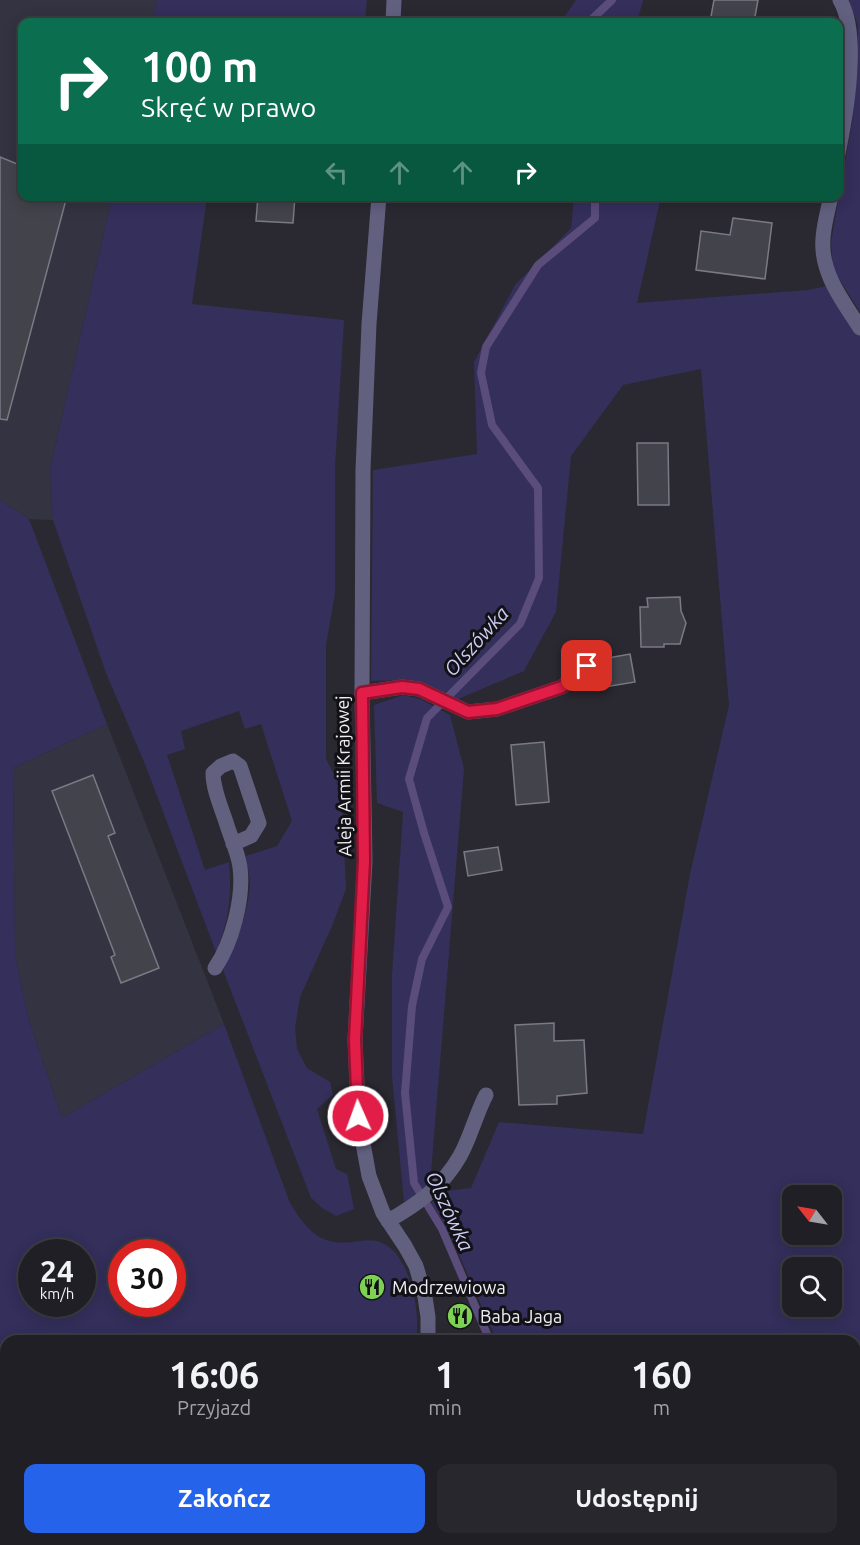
<!DOCTYPE html>
<html lang="pl">
<head>
<meta charset="utf-8">
<style>
	body { margin:0; font-family:Ubuntu,sans-serif; background:#28272d; color:#f1f3f6; height:100vh; display:flex; flex-direction:column; font-size:22px; white-space:nowrap }
	* { box-sizing:border-box; margin:0 }
	p { font-size:20px; color:#a2a2a7 }
	.icon { flex:none; width:33px; height:33px; fill:none; stroke:currentColor; stroke-width:2; stroke-linecap:round; stroke-linejoin:round }
	.map { position:relative; flex:1; overflow:hidden }
	.panel { position:absolute; left:0px; top:1335px; width:861px; height:210px; display:flex; flex-direction:column; background:#201f25; border-radius:18px 18px 0 0; box-shadow:0 3px 15px #0003,0 0 0 2px #3d3d42 }
	.panel>* { flex:none }
	.hud { position:absolute; left:18px; top:18px; width:825px; height:183px; border-radius:12px; box-shadow:0 3px 15px #0003,0 0 0 2px #3d3d42; background:#0b6e4f; color:#fff; overflow:hidden }
	.needle { width:39px; rotate:301deg }
	.buttons { position:absolute; left:782px; top:1185px; display:grid; gap:12px }
	.buttons a { display:grid; place-items:center; width:60px; height:60px; border-radius:12px; background:#201f25; box-shadow:0 3px 15px #0003,0 0 0 2px #3d3d42; font-size:30px }
	.speed { position:absolute; left:18px; top:1239px; display:flex; gap:12px; font-size:30px; font-weight:700; text-align:center }
	.speed>* { display:grid; place-content:center; width:78px; height:78px; border-radius:50%; background:#201f25; box-shadow:0 3px 15px #0003,0 0 0 2px #3d3d42; line-height:1 }
	.speed small { font-size:15px; font-weight:400 }
	.speed .limit { border:9px solid #d22; background:#fff; color:#111 }
	.pin { position:absolute; display:grid; place-items:center; width:51px; height:51px; color:#fff; margin:-26px; border-radius:12px; box-shadow:0 3px 9px #0006 }
	.me { position:absolute; width:66px; margin:-33px; rotate:358deg; stroke-linejoin:round; filter:drop-shadow(0 0 4px #0008) }
	.turn { display:flex; align-items:center; gap:21px; height:126px; padding:0 24px; font-size:27px }
	.turn .icon { width:78px; height:78px; stroke-width:2.5 }
	.turn b { display:block; font-size:42px; line-height:51px }
	.lanes { display:flex; align-items:center; height:57px; padding:0 24px; background:#0003; justify-content:center; gap:30px; direction:ltr }
	.lanes .off { opacity:.35 }
	.eta { display:flex; justify-content:space-evenly; align-items:center; height:102px; text-align:center }
	.eta b { font-size:36px; font-weight:700; line-height:42px }
	.cta { display:flex; gap:12px; margin-top:auto; padding:12px 24px }
	.cta a { flex:1; height:69px; border-radius:12px; background:#2563eb; color:#fff; font-size:24px; font-weight:700; line-height:69px; text-align:center }
	.cta a+a { background:#28272d; color:#f1f3f6 }
	.map>svg:first-child { display:block }
	.built { fill:#333341 }
	.green { fill:#342f5b; fill-rule:evenodd }
	.lines { fill:none; stroke-linecap:round; stroke-linejoin:round }
	.stream { stroke:#5a4c7b; stroke-width:8 }
	.building { fill:#43434c; stroke:#7b7a84; stroke-width:1.5 }
	.minor { stroke:#61607f; stroke-width:15 }
	.route-casing { stroke:#92132f; stroke-width:15 }
	.route { stroke:#e11d48; stroke-width:10 }
	.labels { text-anchor:middle; dominant-baseline:central; stroke-width:6; stroke-linejoin:round; paint-order:stroke }
	.street-label { font-size:18px; fill:#efeff5; stroke:#121216 }
	.poi-label { font-size:18px; fill:#efeff5; stroke:#121216; text-anchor:start }
	.water-label { font-size:20px; font-style:italic; fill:#ceccf5; stroke:#121216 }
</style>
</head>
<body>
<div class="map">
<svg width="860" height="1545" viewBox="0 0 860 1545">
	<rect width="100%" height="100%" fill="#2a2931"/>
	<!-- built -->
	<g class="built">
		<polygon points="0,0 157,0 152,22 22,22 22,196 112,197 50,470 53,520 29,519 0,500"/>
		<polygon points="107,724 224,1024 62,1118 29,1021 15,956 13,768"/>
	</g>
	<!-- green -->
	<g class="green">
		<polygon points="157,0 367,0 365,20 309,17 307,22 152,22"/>
		<polygon points="576,0 643,0 637,22 561,22"/>
		<polygon points="849,0 860,0 860,312 833,269 831,242 852,123 858,65 858,25"/>
		<path d="M112 197H207L192 304 344 320 335 467V593L326 645V759L341 787 346 889 332 926 300 997 295 1028 297 1049 307 1068 330 1082 333 1095 317 1109 336 1169 347 1174 354 1209 336 1216 322 1208 311 1198 223 970C236 943 248 914 250 884 250 875 247 865 246 856L277 846 292 821 261 724 245 729 239 711 181 731 185 749 167 755 205 870 229 862C232 893 229 922 216 952L145 764 106 673 53 520 50 470Z"/>
		<path d="M574 197H661L637 303 808 290 827 286 860 336V1545H502L504 1539H855V1341H497L449 1232 431 1203 445 1191 471 1188 499 1122 643 1134 690 874 729 705 701 369 623 385 571 456 556 612 524 671 456 700 402 680 371 681 373 470 477 454 474 362 515 285 571 228ZM792 1196H831V1234H792ZM792 1268H831V1306H792Z"/>
		<path d="M0 500 29 519 107 724 13 768 15 956 29 1021 62 1118 224 1024 290 1203C306 1229 319 1246 352 1242 363 1241 374 1238 384 1244 411 1257 421 1314 416 1341H6V1539H355L352 1545H0ZM32 1252H82V1304H32ZM122 1252H172V1304H122Z"/>
		<polygon points="403,695 420,699 450,715 464,769 430,1185 415,1198 404,1202 392,1076 392,975 403,812 377,803 374,705"/>
		<polygon points="381,1539 479,1539 477,1545 379,1545"/>
	</g>
	<g class="lines">
		<!-- stream -->
		<g class="stream">
			<polyline points="589,22 612,0"/>
			<polyline points="490,1341 442,1229 414,1183 405,1093 412,1006 422,959 448,907 424,833 409,779 427,718 520,624 539,578 538,488 492,425 481,373 486,347 538,265 595,218 595,200 593,196"/>
			<polyline points="444,1545 448,1539"/>
		</g>
	</g>
	<!-- building -->
	<g class="building">
		<polygon points="714,0 758,0 754,22 710,22"/>
		<polygon points="0,157 22,166 22,196 67,196 7,420 0,419"/>
		<polygon points="258,196 295,196 293,223 256,221"/>
		<polygon points="733,218 772,223 765,279 696,270 701,231 730,235"/>
		<polygon points="637,443 668,443 669,505 638,505"/>
		<polygon points="680,597 681,611 686,623 680,644 664,644 664,647 641,647 640,607 648,607 647,598"/>
		<polygon points="630,654 635,682 605,687 601,666 608,658"/>
		<polygon points="544,742 549,802 516,805 511,745"/>
		<polygon points="93,775 115,833 108,836 159,968 121,983 111,957 115,955 52,791"/>
		<polygon points="498,847 502,870 468,876 464,852"/>
		<polygon points="554,1023 554,1041 584,1040 587,1093 557,1096 557,1104 519,1105 515,1025"/>
	</g>
	<g class="lines">
		<!-- minor -->
		<g class="minor">
			<polyline points="393,22 394,0"/>
			<path d="M838 154C846 115 860 34 840 0"/>
			<polyline points="379,196 369,324 363,470 362,693 365,861 355,1040 357,1084 358,1116 369,1176 383,1213 405,1246 416,1266 425,1297 428,1317 428,1341"/>
			<path d="M831 196C828 210 824 224 823 238 820 273 843 301 860 328"/>
			<polyline points="362,693 402,687 419,689 468,712 497,709 562,687 599,655"/>
			<path d="M215 968C232 943 244 898 240 867 238 852 230 836 226 822 221 807 213 789 213 773L221 766 233 761 240 766 259 823 251 836 233 844"/>
			<path d="M388 1221C418 1204 443 1186 460 1156 471 1136 476 1114 486 1095"/>
			<polyline points="364,1545 366,1539"/>
		</g>
	</g>
	<g class="lines">
		<!-- route casing -->
		<g class="route-casing">
			<polyline id="route" points="358,1116 355,1040 364,861 362,693 402,687 419,689 468,712 497,709 562,687 587,666"/>
		</g>
		<!-- route -->
		<use href="#route" class="route"/>
	</g>
	<!-- icons -->
	<defs>
		<g id="restaurant-disc" transform="scale(1.35)"><circle r="9.5" fill="#7dd154" stroke="#121216"/><path d="M-5-6h1v4h1v-4h1v4h1v-4h1v5L-1.5 .5V6h-2V.5L-5-1ZM5-6V6H3V1.5H1.5Q1.5-4 5-6Z" fill="#111"/></g>
	</defs>
	<g fill-rule="evenodd">
		<use href="#restaurant-disc" x="372" y="1287"/>
		<use href="#restaurant-disc" x="460" y="1316"/>
	</g>
	<g class="labels">
		<!-- street labels -->
		<g class="street-label">
			<text transform="translate(343 776) rotate(-91)">Aleja Armii Krajowej</text>
		</g>
		<!-- poi labels -->
		<g class="poi-label">
			<text x="392" y="1287">Modrzewiowa</text>
			<text x="480" y="1316">Baba Jaga</text>
		</g>
		<!-- water labels -->
		<g class="water-label">
			<text transform="translate(476 641) rotate(-48)">Olszówka</text>
			<text transform="translate(450 1211) rotate(65)">Olszówka</text>
		</g>
	</g>
</svg>
<div class="buttons">
<a><svg class="needle" viewBox="-14 -14 28 28"><path d="M0-13l5 13h-10z" fill="#e53935"/><path d="M0 13l5-13h-10z" fill="#a2a2a7"/></svg></a>
<a><svg class="icon" aria-label="search" viewBox="0 0 24 24"><circle cx="10" cy="10" r="6"/><path d="M15 15l6 6"/></svg></a>
</div>
<div class="speed"><div>24<small>km/h</small></div><div class="limit">30</div></div>
<div class="pin" style="left:587px;top:666px;background:#d93025"><svg class="icon" aria-label="arrive" viewBox="0 0 24 24"><path d="M6 21V4h12l-3 4 3 4H6"/></svg></div>
<svg class="me" style="left:358px;top:1116px" viewBox="-20 -20 40 40"><circle r="17" fill="#e11d48" stroke="#fff" stroke-width="3"/><path d="M0-11L8 9 0 5-8 9z" fill="#fff"/></svg>
<div class="hud">
<div class="turn"><svg class="icon" aria-label="right" viewBox="0 0 24 24"><path d="M7 20v-9h11M14 6l5 5-5 5"/></svg><div><b>100 m</b>Skręć w prawo</div></div>
<div class="lanes"><svg class="icon off" aria-label="left" viewBox="0 0 24 24"><path d="M17 20v-9H6M10 6l-5 5 5 5"/></svg><svg class="icon off" aria-label="ahead" viewBox="0 0 24 24"><path d="M12 20V5M6 11l6-6 6 6"/></svg><svg class="icon off" aria-label="ahead" viewBox="0 0 24 24"><path d="M12 20V5M6 11l6-6 6 6"/></svg><svg class="icon" aria-label="right" viewBox="0 0 24 24"><path d="M7 20v-9h11M14 6l5 5-5 5"/></svg></div>
</div>
<section class="panel">
<div class="eta">
<div><b>16:06</b><p>Przyjazd</p></div>
<div><b>1</b><p>min</p></div>
<div><b>160</b><p>m</p></div>
</div>
<div class="cta"><a>Zakończ</a><a>Udostępnij</a></div>
</section>
</div>
</body>
</html>
